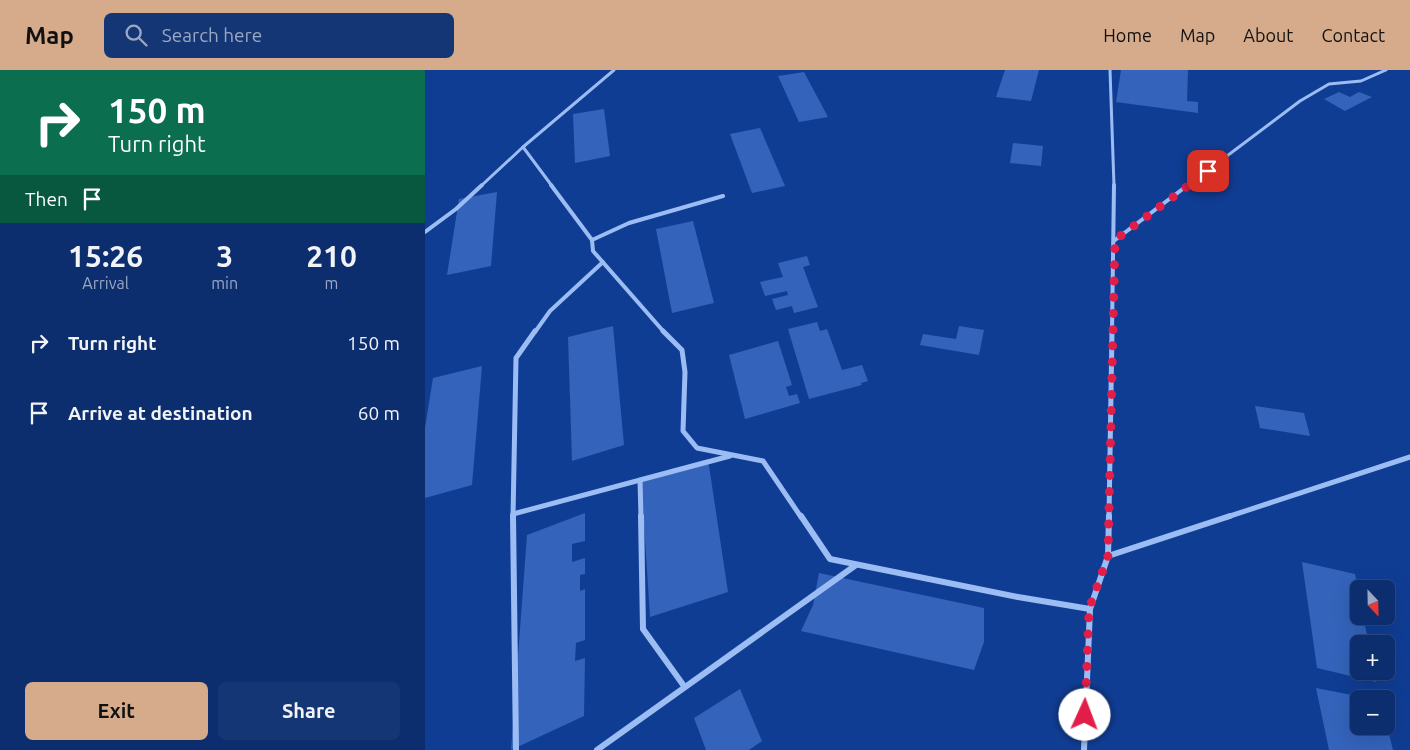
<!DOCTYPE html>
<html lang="en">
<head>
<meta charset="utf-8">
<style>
	body { margin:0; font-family:Ubuntu,sans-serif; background:#153674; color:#f1f3f6; height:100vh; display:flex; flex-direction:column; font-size:19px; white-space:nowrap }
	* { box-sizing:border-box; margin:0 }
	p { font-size:16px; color:#9aa8c3 }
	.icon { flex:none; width:28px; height:28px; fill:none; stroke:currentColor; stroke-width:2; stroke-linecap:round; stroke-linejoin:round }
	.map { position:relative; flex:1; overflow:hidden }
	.details { display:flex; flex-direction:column; background:#0c2e6f; width:425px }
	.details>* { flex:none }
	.top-card { background:#0b6e4f; color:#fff; overflow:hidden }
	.needle { width:32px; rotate:158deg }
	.buttons { position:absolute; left:925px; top:510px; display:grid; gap:10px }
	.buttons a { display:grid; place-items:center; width:45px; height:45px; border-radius:8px; background:#0c2e6f; box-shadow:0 5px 20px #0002,0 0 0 1px #2c4a82; font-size:25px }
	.pin { position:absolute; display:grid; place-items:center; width:42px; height:42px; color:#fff; margin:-21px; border-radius:10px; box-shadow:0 2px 8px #0006 }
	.me { position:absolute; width:55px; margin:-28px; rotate:2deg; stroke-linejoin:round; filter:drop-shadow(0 0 4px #0008) }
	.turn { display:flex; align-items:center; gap:18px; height:105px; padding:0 25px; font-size:22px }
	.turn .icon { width:65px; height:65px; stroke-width:2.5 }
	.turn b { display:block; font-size:35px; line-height:42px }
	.then { display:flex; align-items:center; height:48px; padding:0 25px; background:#0003; gap:10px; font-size:19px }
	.eta { display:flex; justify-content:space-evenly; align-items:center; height:85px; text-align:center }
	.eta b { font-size:30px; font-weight:700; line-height:35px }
	.button { display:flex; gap:10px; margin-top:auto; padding:10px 25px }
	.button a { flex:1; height:58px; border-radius:8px; background:#d6ab8b; color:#111; font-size:20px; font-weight:700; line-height:58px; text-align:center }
	.button a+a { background:#153674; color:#f1f3f6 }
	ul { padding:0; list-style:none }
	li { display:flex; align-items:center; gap:15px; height:70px; padding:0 25px }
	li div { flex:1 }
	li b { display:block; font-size:19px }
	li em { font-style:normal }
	header { display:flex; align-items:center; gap:30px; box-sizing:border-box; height:70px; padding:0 25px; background:#d6ab8b; color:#111 }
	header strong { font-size:24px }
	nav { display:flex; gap:28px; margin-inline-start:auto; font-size:18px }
	.search { width:350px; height:45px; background:#153674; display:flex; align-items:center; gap:12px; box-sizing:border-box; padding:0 18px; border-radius:8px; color:#9aa8c3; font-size:19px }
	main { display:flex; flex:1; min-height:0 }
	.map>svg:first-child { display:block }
	.building { fill:#3463bb }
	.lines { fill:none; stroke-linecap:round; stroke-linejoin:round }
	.street-far3 { stroke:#9cbcf4; stroke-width:3 }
	.street-far2 { stroke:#9cbcf4; stroke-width:4 }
	.street-far1 { stroke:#9cbcf4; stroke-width:5 }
	.street { stroke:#9cbcf4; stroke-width:6 }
	.route { stroke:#e11d48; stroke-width:9; stroke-dasharray:0 16.2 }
</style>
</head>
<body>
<header>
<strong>Map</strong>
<div class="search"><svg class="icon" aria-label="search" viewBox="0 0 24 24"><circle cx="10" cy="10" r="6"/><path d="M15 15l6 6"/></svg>Search here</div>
<nav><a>Home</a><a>Map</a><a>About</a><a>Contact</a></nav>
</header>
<main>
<section class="details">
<div class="top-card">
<div class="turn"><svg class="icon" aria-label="right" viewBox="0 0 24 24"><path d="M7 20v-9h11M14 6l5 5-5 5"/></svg><div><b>150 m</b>Turn right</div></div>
<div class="then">Then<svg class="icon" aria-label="arrive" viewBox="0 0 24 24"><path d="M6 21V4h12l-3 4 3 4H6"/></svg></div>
</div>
<div class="eta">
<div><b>15:26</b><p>Arrival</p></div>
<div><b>3</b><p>min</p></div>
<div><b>210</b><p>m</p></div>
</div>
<ul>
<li><svg class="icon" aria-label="right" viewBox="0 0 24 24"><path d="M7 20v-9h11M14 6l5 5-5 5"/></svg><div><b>Turn right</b></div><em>150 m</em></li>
<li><svg class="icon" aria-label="arrive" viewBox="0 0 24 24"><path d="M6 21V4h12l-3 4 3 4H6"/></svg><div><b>Arrive at destination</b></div><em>60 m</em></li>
</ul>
<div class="button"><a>Exit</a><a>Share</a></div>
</section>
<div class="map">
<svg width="985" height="680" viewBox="0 0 985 680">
	<rect width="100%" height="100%" fill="#103d94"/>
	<!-- building -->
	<g class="building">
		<polygon points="580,0 614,0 606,31 571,27"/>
		<polygon points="696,0 763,0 762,31 773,32 773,43 691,32"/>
		<polygon points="379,2 403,47 374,52 353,6"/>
		<polygon points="914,22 925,27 934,22 947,27 920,41 899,29"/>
		<polygon points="179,39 185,86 150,93 148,44"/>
		<polygon points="335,58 360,116 327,123 305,64"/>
		<polygon points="588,73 618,76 616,96 585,93"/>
		<polygon points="72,122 66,196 22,205 34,129"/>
		<polygon points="268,151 289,233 247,243 231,159"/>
		<polygon points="382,186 385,195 378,197 393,237 369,243 367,236 351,240 347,229 363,225 362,221 340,226 335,212 358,207 353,193"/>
		<polygon points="392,252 395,261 402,259 417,300 437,295 443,311 436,313 437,315 384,329 363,259"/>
		<polygon points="188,256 199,375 147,391 143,267"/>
		<polygon points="534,256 559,260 554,285 495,275 498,264 531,269"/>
		<polygon points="353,271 367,315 361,317 364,326 372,324 375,333 320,349 304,285"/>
		<polygon points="57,296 47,415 0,428 0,358 8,308"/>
		<polygon points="830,336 879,343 885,366 835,358"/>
		<polygon points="283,389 303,522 225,547 216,407"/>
		<polygon points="160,443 160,471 147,474 147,492 160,488 160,504 155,505 155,521 160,519 160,570 151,573 150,591 160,588 159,646 86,680 102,465"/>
		<polygon points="877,492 930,504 934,524 934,546 938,546 944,574 934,574 934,601 949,601 951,612 892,598"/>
		<polygon points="394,503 559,538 559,572 549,600 376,561 388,535"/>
		<polygon points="891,618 942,628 934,629 934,656 962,656 968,680 904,680"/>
		<polygon points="315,619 337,671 324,680 281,680 269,648"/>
	</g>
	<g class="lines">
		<!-- street-far3 -->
		<g class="street-far3">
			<polyline points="685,0 689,116"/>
			<polyline points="98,77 189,0"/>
			<polyline points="56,116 98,77 127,116"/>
			<polyline points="762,116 875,31 904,14 936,11 961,0"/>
		</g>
		<!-- street-far2 -->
		<g class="street-far2">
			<polyline points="126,115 167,170"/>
			<polyline points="0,162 31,139 57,115"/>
			<polyline points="690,170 763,115"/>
			<polyline points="110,262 125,241 178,192"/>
			<polyline points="239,262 168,181 167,170 204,153 298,126"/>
			<polyline points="687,262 689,115"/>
		</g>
		<!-- street-far1 -->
		<g class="street-far1">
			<polyline points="238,261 257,280 260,302 258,361 272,378 338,391 376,447"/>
			<polyline points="215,410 216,447"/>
			<polyline points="88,444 305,386"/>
			<polyline points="88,447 91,288 110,261"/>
			<polyline points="684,447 687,261"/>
			<polyline points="802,447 985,387"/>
		</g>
		<!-- street -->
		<g class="street">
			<polyline points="88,446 91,680"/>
			<polyline points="216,446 218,559 259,616"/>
			<polyline points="376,446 405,489 593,527 665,539"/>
			<polyline points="683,486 805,446"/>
			<polyline points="172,680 431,495"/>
			<polyline points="659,680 665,539 683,486 684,446"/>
		</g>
	</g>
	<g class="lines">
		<!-- route -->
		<polyline class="route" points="660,645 664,539 683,486 690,170 783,101"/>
	</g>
</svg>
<div class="buttons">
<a><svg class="needle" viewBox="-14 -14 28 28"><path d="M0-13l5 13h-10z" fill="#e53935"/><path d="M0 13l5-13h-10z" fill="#9aa8c3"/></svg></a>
<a>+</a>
<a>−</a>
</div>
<div class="pin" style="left:783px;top:101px;background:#d93025"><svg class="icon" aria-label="arrive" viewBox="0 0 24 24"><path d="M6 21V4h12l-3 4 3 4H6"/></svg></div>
<svg class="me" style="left:660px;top:645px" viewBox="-20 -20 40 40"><circle r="19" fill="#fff"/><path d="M0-13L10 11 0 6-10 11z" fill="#e11d48"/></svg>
</div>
</main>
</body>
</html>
